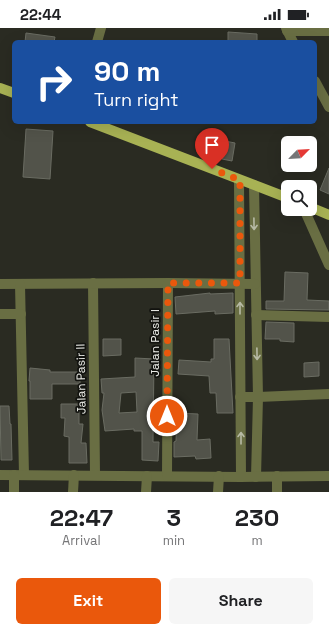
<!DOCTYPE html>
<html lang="en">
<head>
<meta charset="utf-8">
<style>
	body { margin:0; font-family:"Space Grotesk",sans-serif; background:#f6f6f6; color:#202124; height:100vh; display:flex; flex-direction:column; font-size:15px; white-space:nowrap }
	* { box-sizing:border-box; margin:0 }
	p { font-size:13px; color:#757577 }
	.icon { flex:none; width:22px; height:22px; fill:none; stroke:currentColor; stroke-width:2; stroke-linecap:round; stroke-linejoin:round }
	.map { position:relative; height:464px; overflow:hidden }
	.sheet { display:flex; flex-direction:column; background:#fff; flex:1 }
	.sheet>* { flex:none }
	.top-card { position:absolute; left:12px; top:12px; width:305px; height:84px; border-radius:6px; box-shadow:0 4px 16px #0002; background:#1a4fa0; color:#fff; overflow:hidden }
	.needle { width:26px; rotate:66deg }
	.tools { position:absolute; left:281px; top:108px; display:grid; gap:8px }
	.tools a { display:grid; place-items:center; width:36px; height:36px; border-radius:6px; background:#fff; box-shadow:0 4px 16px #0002; font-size:20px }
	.pin { position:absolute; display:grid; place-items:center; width:34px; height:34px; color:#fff; margin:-41px -17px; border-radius:50% 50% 50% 0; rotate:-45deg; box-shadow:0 0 4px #0007 }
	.pin .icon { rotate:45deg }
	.me { position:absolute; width:44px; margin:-22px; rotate:0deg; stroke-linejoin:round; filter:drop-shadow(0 0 3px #0008) }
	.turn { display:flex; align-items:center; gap:14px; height:84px; padding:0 16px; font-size:18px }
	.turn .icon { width:52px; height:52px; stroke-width:2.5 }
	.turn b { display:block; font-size:28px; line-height:34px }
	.eta { display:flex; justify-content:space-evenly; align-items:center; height:68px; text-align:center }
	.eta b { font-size:24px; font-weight:700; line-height:28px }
	.cta { display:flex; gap:8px; margin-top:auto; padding:8px 16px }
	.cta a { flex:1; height:46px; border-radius:6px; background:#ea580c; color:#fff; font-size:16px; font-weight:700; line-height:46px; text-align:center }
	.cta a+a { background:#f6f6f6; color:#202124 }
	.status { display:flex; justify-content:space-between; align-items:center; height:28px; padding:0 20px; background:#fff; direction:ltr }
	.status svg { height:11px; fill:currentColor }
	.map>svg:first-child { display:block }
	.building { fill:#52534a; stroke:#6a6c62; fill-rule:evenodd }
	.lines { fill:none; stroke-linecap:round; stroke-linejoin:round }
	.minor { stroke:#696e43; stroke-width:10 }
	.major { stroke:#a8b254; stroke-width:10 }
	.oneway { stroke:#b7baa5 }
	.route { stroke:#ea580c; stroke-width:7; stroke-dasharray:0 12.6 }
	.labels { text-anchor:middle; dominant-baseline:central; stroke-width:3.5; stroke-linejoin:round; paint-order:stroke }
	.street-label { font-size:12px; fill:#ebece7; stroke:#12130f }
</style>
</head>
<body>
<div class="status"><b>22:44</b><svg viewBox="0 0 49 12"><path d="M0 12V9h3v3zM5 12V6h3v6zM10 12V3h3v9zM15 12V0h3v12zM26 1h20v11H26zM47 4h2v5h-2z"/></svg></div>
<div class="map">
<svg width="329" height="464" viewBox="0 0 329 464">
	<rect width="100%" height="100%" fill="#2a2b22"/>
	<!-- building -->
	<g class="building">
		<polygon points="228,4 257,6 257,14 228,14"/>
		<polygon points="26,5 55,9 54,14 25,14"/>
		<polygon points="26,101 53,103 50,151 23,149"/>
		<polygon points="213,105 222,107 220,112 235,115 232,133 222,131 223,125 210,123"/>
		<polygon points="329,140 329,166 320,162"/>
		<polygon points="285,244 308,245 307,272 329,273 329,282 266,281 266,273 284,273"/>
		<polygon points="210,265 210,266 233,265 233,285 215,286 215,283 176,286 175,269"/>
		<polygon points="266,294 294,295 294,314 280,313 280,311 265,311"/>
		<polygon points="103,311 121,311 121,327 103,328"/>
		<polygon points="214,311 229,311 233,385 217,385 216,365 210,365 209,348 178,346 179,332 211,334 211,331 214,331"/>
		<path d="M135 330 154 331 153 414H159L158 433 142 432V403H134V401L105 403 102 382 104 365H102L101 351 135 349ZM136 364 137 384 119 385 121 365Z"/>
		<polygon points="319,334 319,348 304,349 304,335"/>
		<polygon points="30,340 50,342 50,344 80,344 80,356 52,356 52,371 30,371 30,353 29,353"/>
		<polygon points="61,376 79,376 79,396 83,396 81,415 86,415 87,435 69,435 69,409 64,408 65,390 61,390"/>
		<polygon points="0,378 9,378 10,396 11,396 12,432 1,432"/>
		<polygon points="177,385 198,386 197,412 210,411 211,430 196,431 195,428 174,429 174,414 176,413"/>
	</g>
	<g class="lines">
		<!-- minor -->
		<g class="minor">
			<polyline points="286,0 293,14"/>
			<polyline points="287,3 329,3"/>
			<polyline points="97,14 101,0"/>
			<polyline points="315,53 329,79"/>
			<polyline points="239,152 241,449"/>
			<polyline points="254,157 258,369 256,449"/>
			<polyline points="304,181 329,237"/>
			<polyline points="93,255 95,447"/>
			<polyline points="0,256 168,255 255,256"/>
			<polyline points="20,256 24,447"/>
			<polyline points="0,286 21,286"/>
			<polyline points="256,287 329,289"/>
			<polyline points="240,369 258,369 329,366"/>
			<polyline points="0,447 241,449 329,448"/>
			<polyline points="167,448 168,255"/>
			<polyline points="14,464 14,447"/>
			<polyline points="73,464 74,447"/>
			<polyline points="146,464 147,448"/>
			<polyline points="218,464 219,448"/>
			<polyline points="277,464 277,448"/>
		</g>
		<!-- major -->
		<g class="major">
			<polyline points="0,60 14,65"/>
			<polyline points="90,94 288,170"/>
			<polyline points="310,179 329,187"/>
		</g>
	</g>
	<!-- one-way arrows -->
	<defs><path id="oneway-shaft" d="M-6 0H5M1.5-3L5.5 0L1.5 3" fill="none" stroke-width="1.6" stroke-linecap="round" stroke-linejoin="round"/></defs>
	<g class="oneway">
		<use href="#oneway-shaft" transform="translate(254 196) rotate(89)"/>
		<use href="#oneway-shaft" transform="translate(240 280) rotate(-90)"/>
		<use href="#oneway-shaft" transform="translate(257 326) rotate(89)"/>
		<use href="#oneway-shaft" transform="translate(241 410) rotate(-90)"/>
	</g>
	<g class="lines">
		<!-- route -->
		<polyline class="route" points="167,388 168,255 240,255 240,152 212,141"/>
	</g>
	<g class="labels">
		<!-- street labels -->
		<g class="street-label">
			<text transform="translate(155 315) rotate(-90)">Jalan Pasir I</text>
			<text transform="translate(81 351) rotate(-91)">Jalan Pasir II</text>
		</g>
	</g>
</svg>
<div class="tools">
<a><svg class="needle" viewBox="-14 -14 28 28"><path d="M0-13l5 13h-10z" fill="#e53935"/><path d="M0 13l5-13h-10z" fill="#757577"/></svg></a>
<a><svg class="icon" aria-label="search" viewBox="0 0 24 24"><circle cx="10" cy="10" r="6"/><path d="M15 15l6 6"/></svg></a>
</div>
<div class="pin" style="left:212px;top:141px;background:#d93025"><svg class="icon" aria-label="arrive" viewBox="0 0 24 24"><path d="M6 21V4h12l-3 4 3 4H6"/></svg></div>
<svg class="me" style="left:167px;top:388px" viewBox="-20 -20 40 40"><circle r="17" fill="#ea580c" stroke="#fff" stroke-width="3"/><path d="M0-11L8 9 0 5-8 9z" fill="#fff"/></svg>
<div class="top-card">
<div class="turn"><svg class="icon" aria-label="right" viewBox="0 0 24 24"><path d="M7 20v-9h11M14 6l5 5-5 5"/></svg><div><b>90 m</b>Turn right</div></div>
</div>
</div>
<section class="sheet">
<div class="eta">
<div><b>22:47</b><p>Arrival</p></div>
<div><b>3</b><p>min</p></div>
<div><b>230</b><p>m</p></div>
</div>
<div class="cta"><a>Exit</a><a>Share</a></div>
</section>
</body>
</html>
